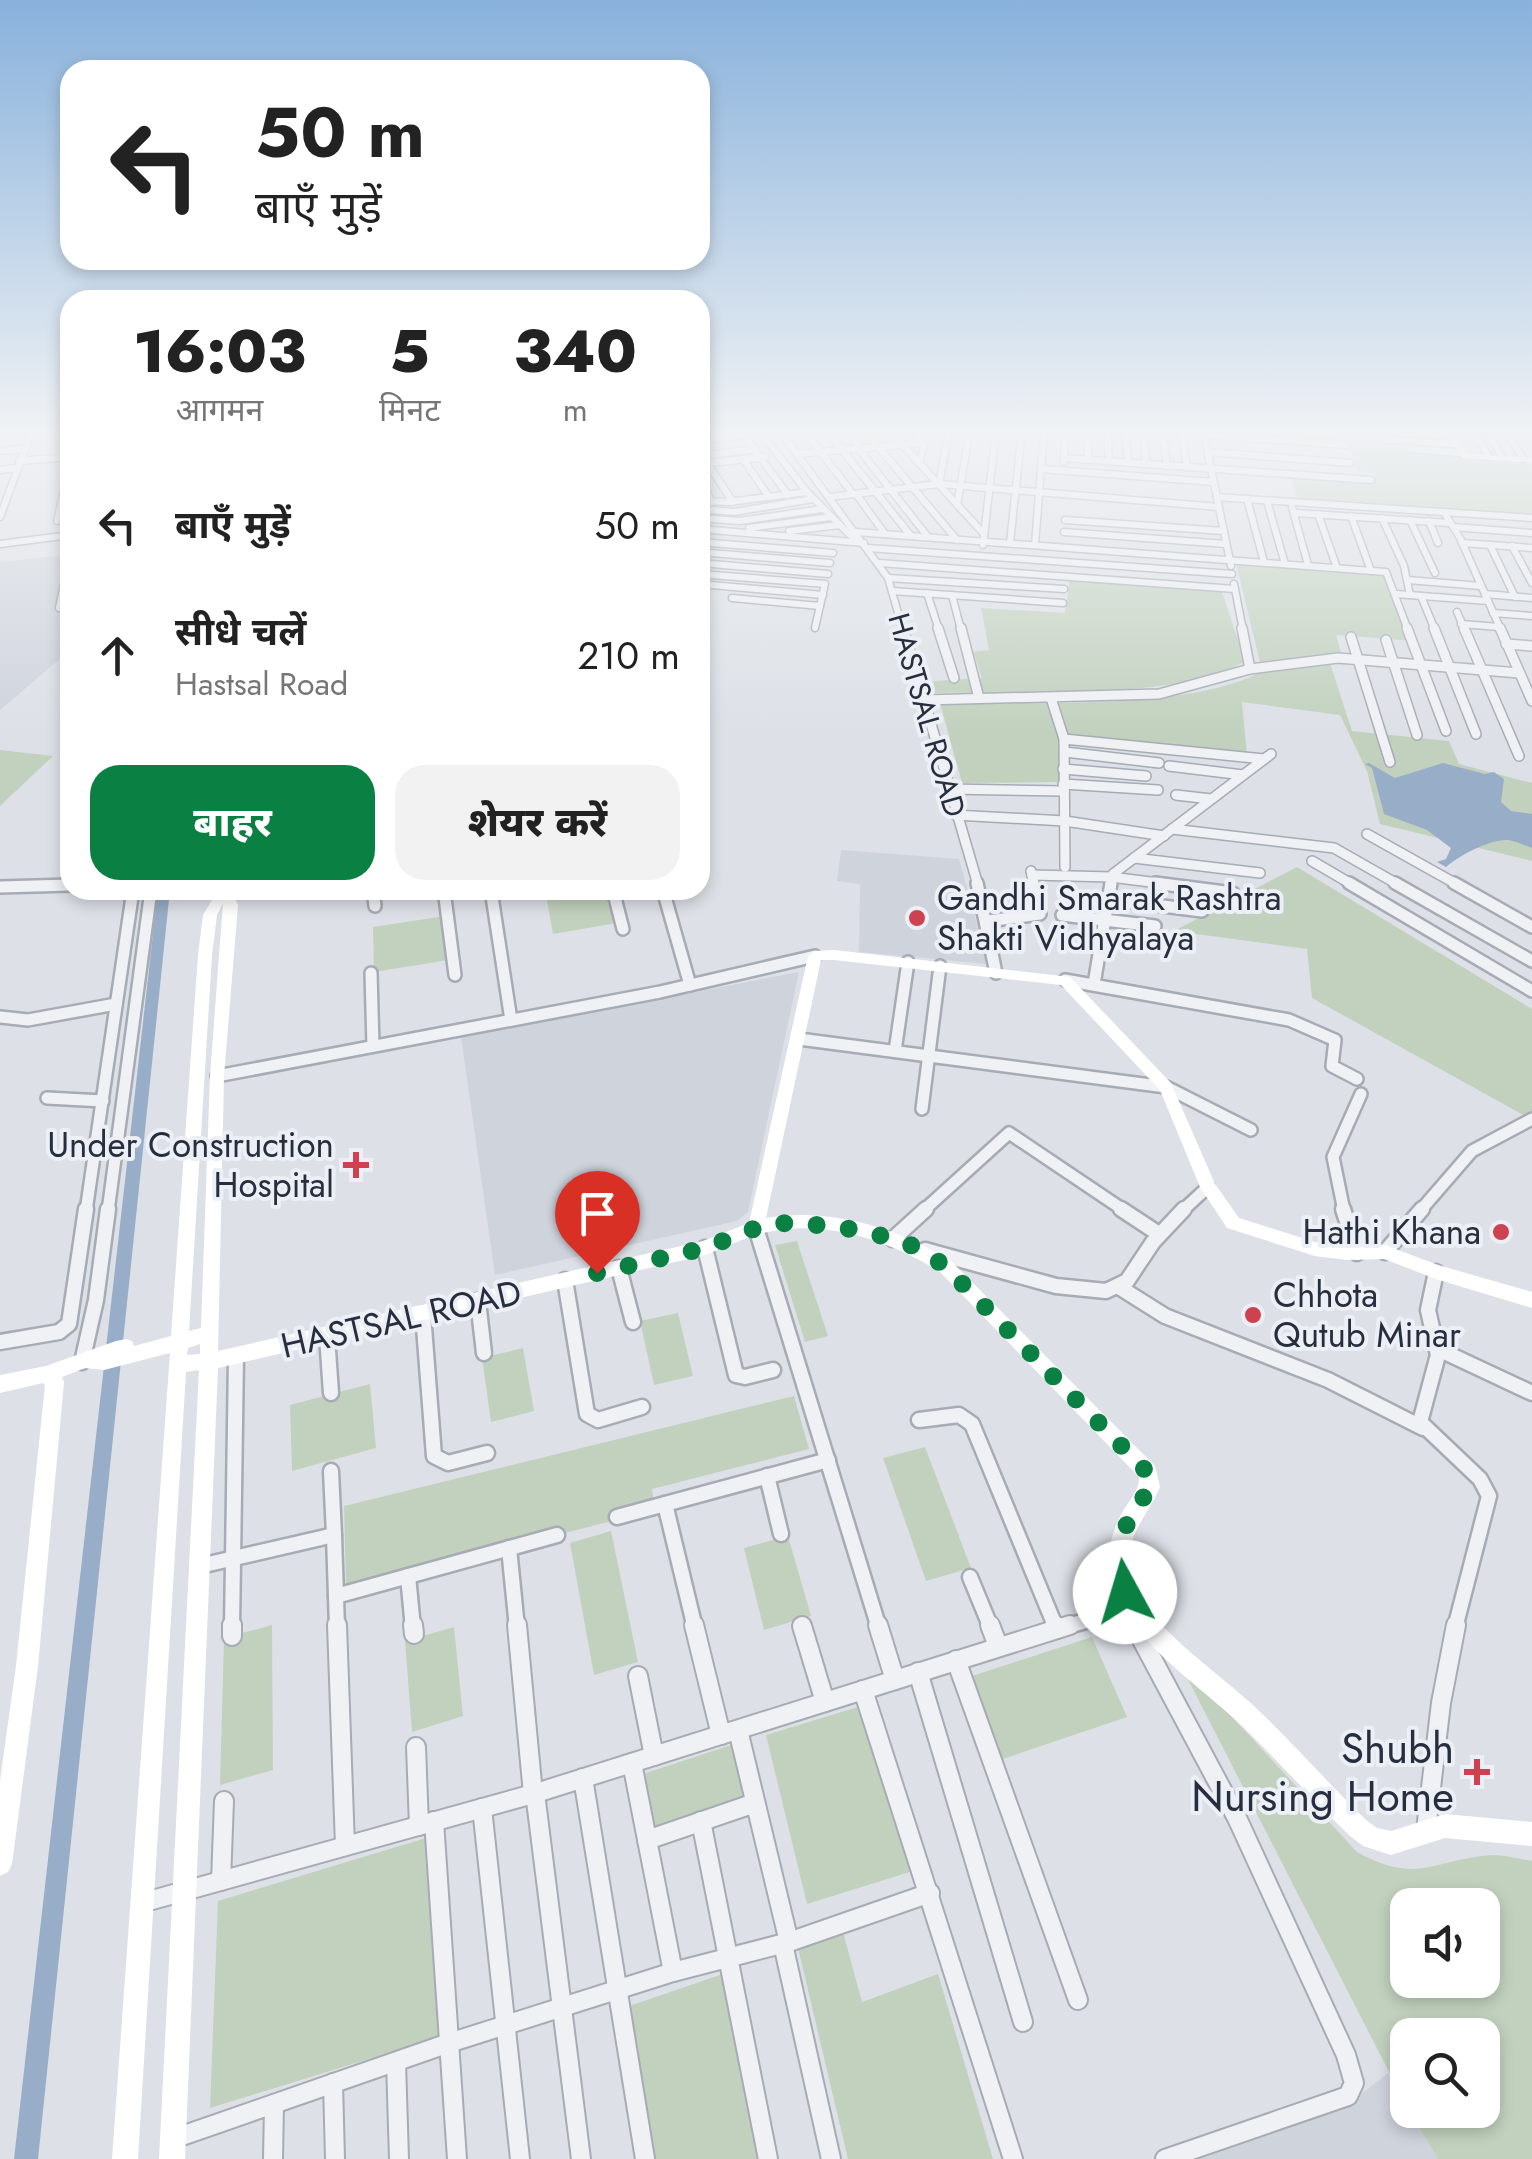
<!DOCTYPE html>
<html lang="hi">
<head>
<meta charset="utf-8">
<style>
	body { margin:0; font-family:Jost,"Noto Sans Devanagari",sans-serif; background:#f2f2f2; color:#222; height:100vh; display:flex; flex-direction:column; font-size:38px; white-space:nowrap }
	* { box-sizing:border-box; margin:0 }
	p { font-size:32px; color:#767676 }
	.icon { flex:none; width:55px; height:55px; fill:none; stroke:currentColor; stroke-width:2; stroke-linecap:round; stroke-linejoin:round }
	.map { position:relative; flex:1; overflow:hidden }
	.details { position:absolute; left:60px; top:290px; width:650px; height:610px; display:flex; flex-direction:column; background:#fff; border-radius:30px; box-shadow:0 5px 15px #0003 }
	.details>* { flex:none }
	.banner { position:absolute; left:60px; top:60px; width:650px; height:210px; border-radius:30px; box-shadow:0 5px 15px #0003; background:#fff; color:#222; overflow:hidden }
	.buttons { position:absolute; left:1390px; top:1888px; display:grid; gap:20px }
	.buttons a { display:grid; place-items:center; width:110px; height:110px; border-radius:20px; background:#fff; box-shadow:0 5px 15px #0003; font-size:50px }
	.pin { position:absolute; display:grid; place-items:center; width:85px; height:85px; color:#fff; margin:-102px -42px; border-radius:50% 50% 50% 0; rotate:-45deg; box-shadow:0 0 10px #0007 }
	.pin .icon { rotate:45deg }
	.me { position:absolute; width:110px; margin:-55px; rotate:354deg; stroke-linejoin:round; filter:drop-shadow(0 0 8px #0008) }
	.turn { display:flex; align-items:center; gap:35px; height:210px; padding:0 30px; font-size:45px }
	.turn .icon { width:130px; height:130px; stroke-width:2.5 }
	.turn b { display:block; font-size:70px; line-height:85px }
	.eta { display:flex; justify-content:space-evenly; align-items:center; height:170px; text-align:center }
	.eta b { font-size:60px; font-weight:800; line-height:70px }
	.button { display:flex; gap:20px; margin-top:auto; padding:20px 30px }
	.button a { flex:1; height:115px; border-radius:30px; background:#0b8043; color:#fff; font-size:40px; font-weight:800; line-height:115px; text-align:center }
	.button a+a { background:#f2f2f2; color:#222 }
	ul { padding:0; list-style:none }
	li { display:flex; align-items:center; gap:30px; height:130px; padding:0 30px }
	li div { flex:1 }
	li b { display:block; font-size:38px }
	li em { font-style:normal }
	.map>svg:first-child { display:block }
	.built { fill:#cfd3dc }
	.green { fill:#c2d1be; fill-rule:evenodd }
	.water { fill:#98adc7 }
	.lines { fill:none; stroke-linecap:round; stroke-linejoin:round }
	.canal { fill:#98adc7; fill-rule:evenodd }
	.street-far4-casing { stroke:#a6abb4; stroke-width:9 }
	.street-far3-casing { stroke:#a6abb4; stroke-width:12 }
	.street-far2-casing { stroke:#a6abb4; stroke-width:16 }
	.street-far1-casing { stroke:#a6abb4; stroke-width:19 }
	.street-casing { stroke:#a6abb4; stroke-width:22 }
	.street-far4 { stroke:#f0f1f5; stroke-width:6 }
	.street-far3 { stroke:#f0f1f5; stroke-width:9 }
	.street-far2 { stroke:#f0f1f5; stroke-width:11 }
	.street-far1 { stroke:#f0f1f5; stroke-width:14 }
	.street { stroke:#f0f1f5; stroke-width:18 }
	.secondary { fill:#fff; fill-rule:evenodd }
	.route { stroke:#0b8043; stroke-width:18; stroke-dasharray:0 32.4 }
	.poi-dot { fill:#cd4150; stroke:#eceff5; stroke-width:4 }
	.labels { text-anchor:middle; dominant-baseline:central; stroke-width:8; stroke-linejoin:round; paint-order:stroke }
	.far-street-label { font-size:30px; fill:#272e3d; stroke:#eceff5 }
	.poi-label { font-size:35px; fill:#272e3d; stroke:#eceff5; text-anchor:start }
	.street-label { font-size:35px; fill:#272e3d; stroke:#eceff5 }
	.near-poi-label { font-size:42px; fill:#272e3d; stroke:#eceff5; text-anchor:end }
</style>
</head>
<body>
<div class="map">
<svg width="1532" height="2159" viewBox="0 0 1532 2159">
	<rect width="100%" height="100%" fill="#dde1e7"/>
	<!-- built -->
	<g class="built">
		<polygon points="66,555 54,611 70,609 70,650 0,710 0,562"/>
		<polygon points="841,850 959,859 988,964 859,952 860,884 837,881"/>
		<polygon points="799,972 748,1212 737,1221 495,1275 461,1037"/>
		<polygon points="1388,2073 1438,2159 1199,2159 1356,2098"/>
	</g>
	<!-- green -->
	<g class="green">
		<polygon points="1384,448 1532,464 1532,514 1298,500 1292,478 1375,483 1375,472 1357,471 1350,450"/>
		<path d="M1236 563 1385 574 1415 641 1336 635 1343 660H1329L1352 731 1449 741 1459 764 1532 783V861L1380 824 1367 771 1340 715 1242 702 1247 756 1068 740V782L962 783 940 703C1023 702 1192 711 1262 671Z"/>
		<path d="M1070 578 1221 589 1245 661C1180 701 1015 691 935 693L933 681 982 678 973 652 989 650 981 608 1065 613Z"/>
		<polygon points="0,750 53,756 0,806"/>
		<polygon points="1297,867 1532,1009 1532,1114 1527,1117 1312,998 1307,949 1174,931"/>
		<polygon points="572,890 608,890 617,923 553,934 546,895"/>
		<polygon points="445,916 449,960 374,972 373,927"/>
		<polygon points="797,1241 828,1336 805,1342 775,1245"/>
		<polygon points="678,1313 693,1376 654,1385 640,1321"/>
		<polygon points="523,1348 534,1411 491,1422 482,1358"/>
		<polygon points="370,1384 376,1448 292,1471 290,1405"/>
		<polygon points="794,1396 809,1449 652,1489 655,1510 346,1589 344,1506"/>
		<polygon points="925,1447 971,1568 926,1581 883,1458"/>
		<polygon points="611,1531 638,1662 594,1675 570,1543"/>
		<polygon points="788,1536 811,1616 764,1630 744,1548"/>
		<polygon points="272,1625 273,1770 220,1785 224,1638"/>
		<polygon points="454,1627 463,1716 412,1732 405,1641"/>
		<polygon points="1092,1637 1127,1717 997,1761 966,1678"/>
		<path d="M1176 1656 1357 1852C1419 1886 1432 1859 1493 1855 1505 1855 1520 1859 1532 1861V2159H1438L1409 2110H1482V2035H1408L1407 2107ZM1408 1905H1482V1980H1408Z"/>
		<polygon points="861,1706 910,1872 807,1904 766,1735"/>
		<polygon points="734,1744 747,1796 653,1827 643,1774"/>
		<polygon points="426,1838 440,2037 210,2108 218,1901"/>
		<polygon points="843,1932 862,2002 938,1974 993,2159 848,2159 798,1948"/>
		<polygon points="723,1974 760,2159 653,2159 629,2006"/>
	</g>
	<!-- water -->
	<path class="water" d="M1369 763 1395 778 1443 763 1485 774 1494 772 1504 779 1501 802 1511 811 1532 814V848C1525 846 1516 841 1508 840 1490 839 1460 855 1446 867L1437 862 1446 859 1451 848 1427 830 1384 814 1372 768 1365 764Z"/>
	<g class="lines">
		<!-- canal -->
		<polygon class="canal" points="158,890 170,890 38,2159 14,2159"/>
		<!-- street-far4 casing -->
		<g class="street-far4-casing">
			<g id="street-far4">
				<polyline points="740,430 788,495"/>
				<polyline points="759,430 807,492 854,539"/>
				<polyline points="779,430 888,578 903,630"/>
				<polyline points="804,430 853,494"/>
				<polyline points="826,430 911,536"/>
				<polyline points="846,430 861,448"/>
				<polyline points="864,430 957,540"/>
				<polyline points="889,430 984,534"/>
				<polyline points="913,430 924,446 919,463"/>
				<polyline points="1088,430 1088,460"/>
				<polyline points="1107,430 1109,461"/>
				<polyline points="1125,430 1128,463"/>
				<polyline points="1144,430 1146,464"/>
				<polyline points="1162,430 1167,466"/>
				<polyline points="1181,430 1187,467"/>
				<polyline points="1203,430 1231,566"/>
				<polyline points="1378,430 1386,440 1457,444"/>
				<polyline points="1473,430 1489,457"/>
				<polyline points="1486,430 1503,458"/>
				<polyline points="1506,430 1523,459"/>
				<polyline points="1529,430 1532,434"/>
				<polyline points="1379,431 1439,435"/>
				<polyline points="1204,435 1347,445"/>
				<polyline points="700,440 744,435"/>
				<polyline points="858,448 928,537"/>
				<polyline points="1411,449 1462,453"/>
				<polyline points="0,451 25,449"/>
				<polyline points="1208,452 1350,463"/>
				<polyline points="797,454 922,443"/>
				<polyline points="700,456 755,449"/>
				<polyline points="1064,458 1371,480"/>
				<polyline points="743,459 769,497"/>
				<polyline points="19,461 70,457"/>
				<polyline points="1064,462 1065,430"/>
				<polyline points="707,463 733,502"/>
				<polyline points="700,464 765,457"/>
				<polyline points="1041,469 1214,482"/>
				<polyline points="0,470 17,468"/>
				<polyline points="700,481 712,502"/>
				<polyline points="939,484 949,430"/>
				<polyline points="856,494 885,534"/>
				<polyline points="829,497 939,484 1219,507"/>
				<polyline points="1217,497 1532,518"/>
				<polyline points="1247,499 1264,562"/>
				<polyline points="700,501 729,502 807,492"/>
				<polyline points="1267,501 1285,564"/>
				<polyline points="957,505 970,430"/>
				<polyline points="1292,507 1308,565"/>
				<polyline points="700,509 734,512 813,499"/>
				<polyline points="1444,512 1460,538 1501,630"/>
				<polyline points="1295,513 1450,523"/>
				<polyline points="1318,514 1337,568"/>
				<polyline points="1351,516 1371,571"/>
				<polyline points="0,517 32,430"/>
				<polyline points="700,518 740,521 822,509"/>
				<polyline points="1382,518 1404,566 1410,595"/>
				<polyline points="1065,520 1224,531"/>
				<polyline points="1410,520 1435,573"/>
				<polyline points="57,521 70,464"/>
				<polyline points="1429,521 1438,543"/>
				<polyline points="1453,527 1532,533"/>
				<polyline points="749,528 831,517"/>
				<polyline points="700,529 864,543"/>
				<polyline points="789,531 839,525"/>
				<polyline points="856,532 1386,572 1408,630"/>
				<polyline points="1064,532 1226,544"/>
				<polyline points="700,542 833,553"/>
				<polyline points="1010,543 1022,430"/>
				<polyline points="1462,543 1532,548"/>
				<polyline points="0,544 70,535"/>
				<polyline points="983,545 996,430"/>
				<polyline points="1035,545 1044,430"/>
				<polyline points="1490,545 1515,597"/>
				<polyline points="1512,546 1532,583"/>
				<polyline points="868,548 1232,574"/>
				<polyline points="700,552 830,563"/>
				<polyline points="700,563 828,574"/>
				<polyline points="879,563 1235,589"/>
				<polyline points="700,574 825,584"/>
				<polyline points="888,578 1064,589"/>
				<polyline points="1408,580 1481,586"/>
				<polyline points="700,584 823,595"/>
				<polyline points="1234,584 1243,630"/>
				<polyline points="892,591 1063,603"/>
				<polyline points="927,593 939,630"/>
				<polyline points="1396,594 1488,601"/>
				<polyline points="1485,594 1532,598"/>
				<polyline points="952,595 961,630"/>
				<polyline points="1421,596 1435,630"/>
				<polyline points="732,598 820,606"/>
				<polyline points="59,608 70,555"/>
				<polyline points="1457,612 1465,630"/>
				<polyline points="1493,613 1532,616"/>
				<polyline points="1461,624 1499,627"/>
				<polyline points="815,628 824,588"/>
			</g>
		</g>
		<!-- street-far3 casing -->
		<g class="street-far3-casing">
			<g id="street-far3">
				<polyline points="903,628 978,885"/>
				<polyline points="938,628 954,678"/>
				<polyline points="961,628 979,698"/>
				<polyline points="1242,628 1250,669"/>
				<polyline points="1407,628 1446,731"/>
				<polyline points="1434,628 1476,734"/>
				<polyline points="1464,628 1519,756"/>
				<polyline points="1500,628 1532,701"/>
				<polyline points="1351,637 1390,762"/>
				<polyline points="1386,640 1417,735"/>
				<polyline points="1506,644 1532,646"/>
				<polyline points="1051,698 1064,739 1065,867"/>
				<polyline points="923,700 1159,694 1250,669 1338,658 1519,673"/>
				<polyline points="1064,739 1264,759"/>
				<polyline points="1065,752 1159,763"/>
				<polyline points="1169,766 1243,775"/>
				<polyline points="1063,769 1146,776"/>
				<polyline points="1063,784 1158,790"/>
				<polyline points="948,789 1063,791"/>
				<polyline points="1176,795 1211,799"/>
				<polyline points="955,815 1065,821 1164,836"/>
				<polyline points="1172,829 1334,848 1399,885"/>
				<polyline points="1367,834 1458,885"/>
				<polyline points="1134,858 1260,873"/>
				<polyline points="1312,861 1353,885"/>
				<polyline points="1031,871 1034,885"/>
				<polyline points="1032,875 1111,877 1174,885"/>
				<polyline points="60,885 70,885"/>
				<polyline points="1111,885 1113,874 1271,754"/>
			</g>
		</g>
		<!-- street-far2 casing -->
		<g class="street-far2-casing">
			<g id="street-far2">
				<polyline points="977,883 996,973"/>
				<polyline points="1155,883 1233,893"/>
				<polyline points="1349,883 1532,991"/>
				<polyline points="1395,883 1532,961"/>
				<polyline points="1454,883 1532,927"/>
				<polyline points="0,887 70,885"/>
				<polyline points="373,890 375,906"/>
				<polyline points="444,890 455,975"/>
				<polyline points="491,890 511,1020"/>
				<polyline points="613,890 623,929"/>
				<polyline points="663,890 690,985"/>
				<polyline points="1108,899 1202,911"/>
				<polyline points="1062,915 1155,926"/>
				<polyline points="988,921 1040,914 1033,883"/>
				<polyline points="371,973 373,1046"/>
				<polyline points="1065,980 1289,1020 1335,1040 1332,1066 1357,1079"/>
				<polyline points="1094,984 1111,883"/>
				<polyline points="0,1017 28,1020 116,1004"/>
				<polyline points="799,1039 1166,1087 1251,1130"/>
				<polyline points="895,1051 908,962"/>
				<polyline points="217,1076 660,992 815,956"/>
				<polyline points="47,1098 103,1101"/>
				<polyline points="922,1109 940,966"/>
				<polyline points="86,1211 133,890"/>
				<polyline points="108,1211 151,890"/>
				<polyline points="923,1211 1009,1133 1125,1211"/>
				<polyline points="1182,1211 1208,1187"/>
				<polyline points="1344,1211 1333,1157 1361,1094"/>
				<polyline points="1420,1211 1472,1151 1532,1119"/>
			</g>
		</g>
		<!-- street-far1 casing -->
		<g class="street-far1-casing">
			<g id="street-far1">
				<polyline points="1121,1209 1159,1234"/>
				<polyline points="1343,1209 1357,1253"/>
				<polyline points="756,1228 879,1628"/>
				<polyline points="893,1239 926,1209"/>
				<polyline points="705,1248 736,1375 745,1377 773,1370"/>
				<polyline points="925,1250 1056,1286 1106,1291 1127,1281 1153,1242 1184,1209"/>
				<polyline points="1385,1252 1422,1209"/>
				<polyline points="619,1268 633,1322"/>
				<polyline points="1436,1272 1428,1310 1438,1355 1420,1422 1480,1479 1489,1496 1455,1628"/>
				<polyline points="565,1280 587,1414 598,1420 642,1407"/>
				<polyline points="1119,1287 1165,1316 1328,1380 1423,1428"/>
				<polyline points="478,1301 484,1353"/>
				<polyline points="423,1314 434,1456 448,1463 487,1453"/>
				<polyline points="327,1336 331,1393"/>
				<polyline points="0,1342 59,1332 69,1324 86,1209"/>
				<polyline points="1438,1349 1532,1393"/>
				<polyline points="82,1362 96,1300 108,1209"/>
				<polyline points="919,1420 959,1415 972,1424 1056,1628"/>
				<polyline points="767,1476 781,1534"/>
				<polyline points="665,1504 695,1628"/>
				<polyline points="617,1517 828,1460"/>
				<polyline points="334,1535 337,1628"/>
				<polyline points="509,1548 517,1628"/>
				<polyline points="200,1566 334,1535 331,1471"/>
				<polyline points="408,1576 413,1628"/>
				<polyline points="970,1577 991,1628"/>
				<polyline points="336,1596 557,1535"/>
				<polyline points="1126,1611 1135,1628"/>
				<polyline points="232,1628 236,1357"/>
				<polyline points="1061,1628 1117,1612 1137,1615"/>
			</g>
		</g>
		<!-- street casing -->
		<g class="street-casing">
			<g id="street">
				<polyline points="337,1625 345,1846"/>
				<polyline points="413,1625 414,1634"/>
				<polyline points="517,1625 533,1794"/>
				<polyline points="694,1625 721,1735"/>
				<polyline points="878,1625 895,1680"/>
				<polyline points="990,1625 998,1646"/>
				<polyline points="1055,1625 1057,1629"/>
				<polyline points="1134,1625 1237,1818 1346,2055 1354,2083 1348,2096 1165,2159"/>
				<polyline points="802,1626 825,1702"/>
				<polyline points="232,1636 232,1625"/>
				<polyline points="956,1660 1078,2000"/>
				<polyline points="918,1672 1023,2022"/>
				<polyline points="638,1676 654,1756"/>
				<polyline points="863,1690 1013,2159"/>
				<polyline points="738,1730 789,1942"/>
				<polyline points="416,1747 419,1826"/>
				<polyline points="632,1763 673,1972"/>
				<polyline points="583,1778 645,2159"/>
				<polyline points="535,1793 581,2159"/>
				<polyline points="482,1808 520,2159"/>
				<polyline points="434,1821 457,2159"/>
				<polyline points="701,1821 768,2159"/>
				<polyline points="1426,1830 1441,1703 1456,1625"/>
				<polyline points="647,1840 755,1803"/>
				<polyline points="221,1881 224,1801"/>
				<polyline points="145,1902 533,1794 1070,1625"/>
				<polyline points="783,1944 831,2159"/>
				<polyline points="396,2062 399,2159"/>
				<polyline points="333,2083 335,2159"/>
				<polyline points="173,2139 449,2043 673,1972 789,1942 930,1893"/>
				<polyline points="273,2159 274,2104"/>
			</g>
		</g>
		<!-- street-far4 -->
		<use href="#street-far4" class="street-far4"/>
		<!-- street-far3 -->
		<use href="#street-far3" class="street-far3"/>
		<!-- street-far2 -->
		<use href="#street-far2" class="street-far2"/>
		<!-- street-far1 -->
		<use href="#street-far1" class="street-far1"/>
		<!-- street -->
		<use href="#street" class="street"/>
		<!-- secondary -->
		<g class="secondary">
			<polygon points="1445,430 1453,430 1468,454 1532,458 1532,462 1462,458"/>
			<path d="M218 890H230L238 905 224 1076 218 1351 703 1241 749 1223 808 956 815 951 834 950 1070 977 1171 1083 1215 1184 1239 1218 1315 1242 1347 1246 1385 1245 1438 1265 1532 1292V1308L1436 1279 1384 1259 1347 1260 1315 1256 1227 1228 1200 1187 1160 1090 1061 985 834 960H821L766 1218C830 1207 898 1228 952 1262L1155 1466 1160 1487C1146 1520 1121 1538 1131 1579 1143 1622 1220 1674 1253 1705 1292 1742 1327 1782 1366 1820L1377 1828 1391 1831 1445 1814 1532 1822V1846L1445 1838 1391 1855 1363 1846 1350 1836C1313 1800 1279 1762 1242 1726 1199 1684 1125 1639 1111 1578 1105 1555 1112 1531 1123 1511 1129 1500 1140 1490 1139 1477L940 1272C890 1240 822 1218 763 1233 743 1238 724 1248 705 1255L218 1368 185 2159H159L199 1370 186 1372 138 2159H112L170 1353 104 1370 85 1368 62 1377 64 1382 38 1666 12 1864 8 1872 0 1876V1781L16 1666 45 1385 43 1383 0 1393V1375L46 1366 116 1341 126 1339 132 1341 134 1346 171 1336 198 955 203 915ZM223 903 210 1076 201 1328 189 1331 212 955 217 915ZM200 1344V1354L187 1355 188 1348Z"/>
		</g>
	</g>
	<!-- sky -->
	<linearGradient id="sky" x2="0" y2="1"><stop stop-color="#88b1db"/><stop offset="0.59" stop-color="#f0f2f4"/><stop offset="1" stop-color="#f0f2f4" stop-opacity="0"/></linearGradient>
	<rect width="1532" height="732" fill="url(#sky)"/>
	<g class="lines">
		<!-- route -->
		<path class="route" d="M597 1273 705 1248 756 1228 781 1223 836 1226 892 1238 921 1249 946 1267 1148 1473 1150 1488C1124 1525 1110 1545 1125 1592"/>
	</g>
	<!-- markers -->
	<g class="poi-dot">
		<circle cx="917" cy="918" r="10"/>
		<path d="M351 1150h10v10h10v10h-10v10h-10v-10h-10v-10h10z"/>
		<circle cx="1501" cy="1232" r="10"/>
		<circle cx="1253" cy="1315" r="10"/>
		<path d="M1472 1757h10v10h10v10h-10v10h-10v-10h-10v-10h10z"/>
	</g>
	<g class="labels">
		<!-- far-street labels -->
		<g class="far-street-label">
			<text transform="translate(927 715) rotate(74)">HASTSAL ROAD</text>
		</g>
		<!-- poi labels -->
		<g class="poi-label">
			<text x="937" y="898">Gandhi Smarak Rashtra<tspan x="937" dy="40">Shakti Vidhyalaya</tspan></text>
			<text x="334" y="1145" text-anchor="end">Under Construction<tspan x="334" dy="40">Hospital</tspan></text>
			<text x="1481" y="1232" text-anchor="end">Hathi Khana</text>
			<text x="1273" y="1295">Chhota<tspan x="1273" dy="40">Qutub Minar</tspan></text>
		</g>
		<!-- street labels -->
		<g class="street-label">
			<text transform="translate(401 1319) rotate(-13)">HASTSAL ROAD</text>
		</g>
		<!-- near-poi labels -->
		<g class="near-poi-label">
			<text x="1454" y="1748">Shubh<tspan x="1454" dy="48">Nursing Home</tspan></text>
		</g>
	</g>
</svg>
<div class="buttons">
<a><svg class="icon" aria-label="sound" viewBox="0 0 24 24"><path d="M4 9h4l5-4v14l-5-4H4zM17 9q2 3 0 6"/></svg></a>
<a><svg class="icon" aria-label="search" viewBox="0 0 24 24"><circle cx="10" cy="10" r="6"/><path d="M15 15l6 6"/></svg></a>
</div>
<div class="pin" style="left:597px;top:1273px;background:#d93025"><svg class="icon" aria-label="arrive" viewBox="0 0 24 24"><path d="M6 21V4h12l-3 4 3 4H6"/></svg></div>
<svg class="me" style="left:1125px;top:1592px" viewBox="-20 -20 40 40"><circle r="19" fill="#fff"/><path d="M0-13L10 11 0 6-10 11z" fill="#0b8043"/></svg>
<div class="banner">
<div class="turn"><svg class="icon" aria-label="left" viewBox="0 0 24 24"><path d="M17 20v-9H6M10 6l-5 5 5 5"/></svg><div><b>50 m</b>बाएँ मुड़ें</div></div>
</div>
<section class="details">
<div class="eta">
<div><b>16:03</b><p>आगमन</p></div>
<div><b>5</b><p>मिनट</p></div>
<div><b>340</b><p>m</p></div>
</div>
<ul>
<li><svg class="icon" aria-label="left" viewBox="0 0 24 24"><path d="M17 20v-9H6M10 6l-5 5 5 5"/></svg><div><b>बाएँ मुड़ें</b></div><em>50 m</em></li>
<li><svg class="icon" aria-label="ahead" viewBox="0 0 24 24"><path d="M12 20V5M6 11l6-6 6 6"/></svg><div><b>सीधे चलें</b><p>Hastsal Road</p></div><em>210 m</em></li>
</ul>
<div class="button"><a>बाहर</a><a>शेयर करें</a></div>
</section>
</div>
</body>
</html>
